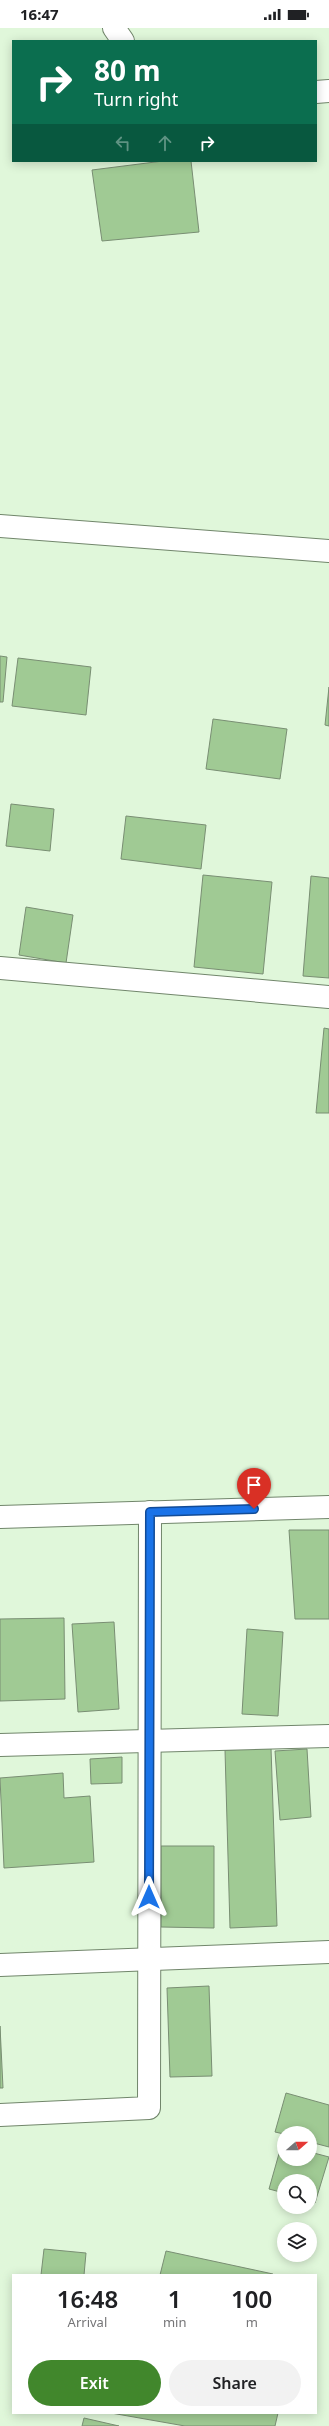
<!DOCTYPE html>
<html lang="en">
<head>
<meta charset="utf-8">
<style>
	body { margin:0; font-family:"Noto Sans",sans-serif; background:#f2f2f2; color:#202124; height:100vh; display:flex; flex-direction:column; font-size:15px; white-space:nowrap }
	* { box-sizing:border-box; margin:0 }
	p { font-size:13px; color:#757577 }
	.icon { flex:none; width:22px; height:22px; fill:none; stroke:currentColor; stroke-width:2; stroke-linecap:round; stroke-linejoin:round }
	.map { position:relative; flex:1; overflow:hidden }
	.side { position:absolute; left:12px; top:2246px; width:305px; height:140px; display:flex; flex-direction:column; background:#fff; border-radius:0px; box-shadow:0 2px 10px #0003 }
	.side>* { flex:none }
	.banner { position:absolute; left:12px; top:12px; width:305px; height:122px; border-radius:0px; box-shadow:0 2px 10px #0003; background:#0b6e4f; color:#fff; overflow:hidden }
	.needle { width:26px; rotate:70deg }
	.buttons { position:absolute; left:277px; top:2098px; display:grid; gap:8px }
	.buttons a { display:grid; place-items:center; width:40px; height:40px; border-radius:50%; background:#fff; box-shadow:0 2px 10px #0003; font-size:20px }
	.pin { position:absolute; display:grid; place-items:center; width:34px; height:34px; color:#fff; margin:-41px -17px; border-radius:50% 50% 50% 0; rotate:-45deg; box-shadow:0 0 4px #0007 }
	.pin .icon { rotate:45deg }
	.me { position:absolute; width:44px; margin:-22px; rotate:0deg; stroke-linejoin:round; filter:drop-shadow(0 0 3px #0008) }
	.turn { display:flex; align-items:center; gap:14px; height:84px; padding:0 16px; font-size:18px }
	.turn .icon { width:52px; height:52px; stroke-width:2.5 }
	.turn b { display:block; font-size:28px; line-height:34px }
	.lanes { display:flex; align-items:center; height:38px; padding:0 16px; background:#0003; justify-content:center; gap:20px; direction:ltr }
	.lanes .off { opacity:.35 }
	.eta { display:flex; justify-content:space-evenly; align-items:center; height:68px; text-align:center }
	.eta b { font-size:24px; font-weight:600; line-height:28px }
	.primary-button { display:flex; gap:8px; margin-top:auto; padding:8px 16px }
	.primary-button a { flex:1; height:46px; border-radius:24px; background:#41872c; color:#fff; font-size:16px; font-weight:600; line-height:46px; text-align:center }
	.primary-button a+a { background:#f2f2f2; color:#202124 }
	.status { display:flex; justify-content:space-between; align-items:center; height:28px; padding:0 20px; background:#fff; direction:ltr }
	.status svg { height:11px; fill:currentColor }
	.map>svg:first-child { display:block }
	.building { fill:#a0ca94; stroke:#798e73 }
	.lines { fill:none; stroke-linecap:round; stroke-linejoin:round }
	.street-casing { stroke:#71866b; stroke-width:24 }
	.street { stroke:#fff; stroke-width:22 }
	.route-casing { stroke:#114b97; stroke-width:10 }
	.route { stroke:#1a73e8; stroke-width:7 }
</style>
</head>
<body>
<div class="status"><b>16:47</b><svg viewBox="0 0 49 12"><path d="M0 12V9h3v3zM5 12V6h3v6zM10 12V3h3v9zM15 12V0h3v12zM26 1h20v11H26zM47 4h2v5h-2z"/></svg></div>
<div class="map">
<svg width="329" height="2398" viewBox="0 0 329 2398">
	<rect width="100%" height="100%" fill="#e0f7da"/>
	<!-- building -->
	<g class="building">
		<polygon points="163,133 191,133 199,204 102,213 92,142"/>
		<polygon points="0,628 7,629 3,674 0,674"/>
		<polygon points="18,630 91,639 86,687 12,678"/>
		<polygon points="329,659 329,698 325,697"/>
		<polygon points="213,691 287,701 280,751 206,741"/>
		<polygon points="11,776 54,781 50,823 6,818"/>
		<polygon points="126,788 206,797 201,841 121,831"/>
		<polygon points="203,847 272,854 263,946 194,939"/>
		<polygon points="311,848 329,850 329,950 303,948"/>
		<polygon points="26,879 73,887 66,935 19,927"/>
		<polygon points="324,1000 329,1001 329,1085 316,1085"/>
		<polygon points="289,1502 329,1502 329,1591 295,1591"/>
		<polygon points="64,1590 65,1671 0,1673 0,1591"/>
		<polygon points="114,1594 119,1681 78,1684 72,1596"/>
		<polygon points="247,1601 283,1604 278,1688 242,1686"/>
		<polygon points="271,1720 277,1898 230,1900 225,1722"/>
		<polygon points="307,1721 311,1789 280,1792 275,1723"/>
		<polygon points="122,1729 122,1755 91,1756 90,1731"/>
		<polygon points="63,1745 64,1770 90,1768 94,1834 4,1840 0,1750"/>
		<polygon points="161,1818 214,1818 214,1900 161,1899"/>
		<polygon points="209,1958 212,2048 170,2049 167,1960"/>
		<polygon points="0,1998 3,2060 0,2060"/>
		<polygon points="286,2065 329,2077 329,2119 310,2114 310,2105 284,2106 275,2104"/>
		<polygon points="282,2115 284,2131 310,2131 310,2124 329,2129 315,2175 310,2173 310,2153 284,2153 284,2165 269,2161"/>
		<polygon points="44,2221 86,2225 84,2247 41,2247"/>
		<polygon points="166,2223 273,2246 273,2247 160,2247"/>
		<polygon points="111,2385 278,2385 275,2398 185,2398"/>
		<polygon points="84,2390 119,2398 82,2398"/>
	</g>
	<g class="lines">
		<!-- street casing -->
		<g class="street-casing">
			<g id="street">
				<polyline points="114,0 123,13"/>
				<polyline points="316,64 329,63"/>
				<polyline points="0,498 329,523"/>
				<polyline points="0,940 329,969"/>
				<polyline points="0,1489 329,1479"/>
				<polyline points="0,1717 329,1708"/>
				<polyline points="0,1937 329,1924"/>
				<polyline points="0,2087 149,2080 150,1484"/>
			</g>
		</g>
		<!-- street -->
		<use href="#street" class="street"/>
	</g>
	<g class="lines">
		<!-- route casing -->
		<g class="route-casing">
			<polyline id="route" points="149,1869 150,1484 254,1481"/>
		</g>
		<!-- route -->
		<use href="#route" class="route"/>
	</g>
</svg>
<div class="buttons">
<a><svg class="needle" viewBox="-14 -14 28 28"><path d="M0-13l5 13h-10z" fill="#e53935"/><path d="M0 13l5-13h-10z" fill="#757577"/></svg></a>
<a><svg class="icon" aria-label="search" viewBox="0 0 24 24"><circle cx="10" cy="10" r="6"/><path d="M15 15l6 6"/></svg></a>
<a><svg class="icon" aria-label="layers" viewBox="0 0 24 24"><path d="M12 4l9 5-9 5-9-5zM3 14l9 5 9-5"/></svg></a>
</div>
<div class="pin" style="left:254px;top:1481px;background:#d93025"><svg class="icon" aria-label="arrive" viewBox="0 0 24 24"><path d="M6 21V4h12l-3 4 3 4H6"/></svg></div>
<svg class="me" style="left:149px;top:1869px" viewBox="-20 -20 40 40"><path d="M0-17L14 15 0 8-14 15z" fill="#1a73e8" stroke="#fff" stroke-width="4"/></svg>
<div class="banner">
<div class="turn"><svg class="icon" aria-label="right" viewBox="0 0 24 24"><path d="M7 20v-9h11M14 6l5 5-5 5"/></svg><div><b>80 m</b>Turn right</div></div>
<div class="lanes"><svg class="icon off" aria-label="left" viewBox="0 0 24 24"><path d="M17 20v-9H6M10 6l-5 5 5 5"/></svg><svg class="icon off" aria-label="ahead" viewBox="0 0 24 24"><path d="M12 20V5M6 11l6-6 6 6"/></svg><svg class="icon" aria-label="right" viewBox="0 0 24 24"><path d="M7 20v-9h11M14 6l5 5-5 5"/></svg></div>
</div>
<section class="side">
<div class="eta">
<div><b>16:48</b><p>Arrival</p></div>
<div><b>1</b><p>min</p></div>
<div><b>100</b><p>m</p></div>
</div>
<div class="primary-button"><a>Exit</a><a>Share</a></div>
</section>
</div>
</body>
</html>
